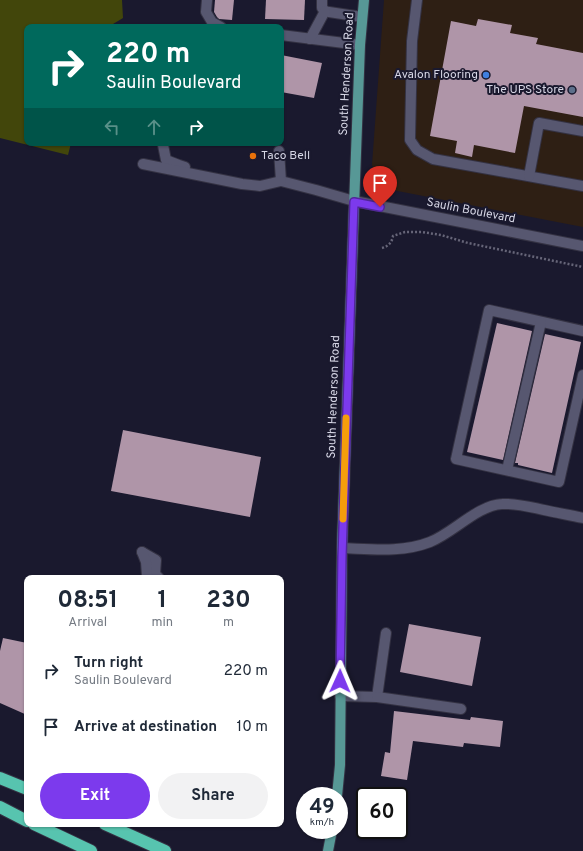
<!DOCTYPE html>
<html lang="en">
<head>
<meta charset="utf-8">
<style>
	body { margin:0; font-family:Overpass,sans-serif; background:#f2f2f3; color:#1f2937; height:100vh; display:flex; flex-direction:column; font-size:15px; white-space:nowrap }
	* { box-sizing:border-box; margin:0 }
	p { font-size:13px; color:#747a83 }
	.icon { flex:none; width:22px; height:22px; fill:none; stroke:currentColor; stroke-width:2; stroke-linecap:round; stroke-linejoin:round }
	.map { position:relative; flex:1; overflow:hidden }
	.panel { position:absolute; left:24px; top:575px; width:260px; height:252px; display:flex; flex-direction:column; background:#fff; border-radius:8px; box-shadow:0 1px 3px #0004 }
	.panel>* { flex:none }
	.top-card { position:absolute; left:24px; top:24px; width:260px; height:122px; border-radius:8px; box-shadow:0 1px 3px #0004; background:#00695c; color:#fff; overflow:hidden }
	.speed { position:absolute; left:296px; top:787px; display:flex; gap:8px; font-size:20px; font-weight:700; text-align:center }
	.speed>* { display:grid; place-content:center; width:52px; height:52px; border-radius:50%; background:#fff; box-shadow:0 1px 3px #0004; line-height:1 }
	.speed small { font-size:10px; font-weight:400 }
	.speed .limit { border:2px solid #111; border-radius:6px; background:#fff; color:#111 }
	.pin { position:absolute; display:grid; place-items:center; width:34px; height:34px; color:#fff; margin:-41px -17px; border-radius:50% 50% 50% 0; rotate:-45deg; box-shadow:0 0 4px #0007 }
	.pin .icon { rotate:45deg }
	.me { position:absolute; width:44px; margin:-22px; rotate:1deg; stroke-linejoin:round; filter:drop-shadow(0 0 3px #0008) }
	.turn { display:flex; align-items:center; gap:14px; height:84px; padding:0 16px; font-size:18px }
	.turn .icon { width:52px; height:52px; stroke-width:2.5 }
	.turn b { display:block; font-size:28px; line-height:34px }
	.lanes { display:flex; align-items:center; height:38px; padding:0 16px; background:#0003; justify-content:center; gap:20px; direction:ltr }
	.lanes .off { opacity:.35 }
	.eta { display:flex; justify-content:space-evenly; align-items:center; height:68px; text-align:center }
	.eta b { font-size:24px; font-weight:700; line-height:28px }
	.cta { display:flex; gap:8px; margin-top:auto; padding:8px 16px }
	.cta a { flex:1; height:46px; border-radius:24px; background:#7c3aed; color:#fff; font-size:16px; font-weight:700; line-height:46px; text-align:center }
	.cta a+a { background:#f2f2f3; color:#1f2937 }
	ul { padding:0; list-style:none }
	li { display:flex; align-items:center; gap:12px; height:56px; padding:0 16px }
	li div { flex:1 }
	li b { display:block; font-size:15px }
	li em { font-style:normal }
	.map>svg:first-child { display:block }
	.commercial { fill:#2e1f14 }
	.forest { fill:#42460b }
	.building { fill:#af95a8 }
	.lines { fill:none; stroke-linecap:round; stroke-linejoin:round }
	.minor-casing { stroke:#343243; stroke-width:12 }
	.major-casing { stroke:#343243; stroke-width:12 }
	.highway-casing { stroke:#343243; stroke-width:14 }
	.path { stroke:#666578; stroke-width:2.5; stroke-dasharray:2 2; stroke-linecap:butt }
	.minor { stroke:#575770; stroke-width:10 }
	.major { stroke:#579896; stroke-width:10 }
	.highway { stroke:#57c4af; stroke-width:12 }
	.route-casing { stroke:#51269a; stroke-width:10 }
	.route { stroke:#7c3aed; stroke-width:7 }
	.slow { stroke:#f59e0b; stroke-width:7 }
	.shop-dot { fill:#3f7fe0; stroke:#1a192e; stroke-width:1.5 }
	.service-dot { fill:#5c6f8a; stroke:#1a192e; stroke-width:1.5 }
	.food-dot { fill:#e8710a; stroke:#1a192e; stroke-width:1.5 }
	.labels { text-anchor:middle; dominant-baseline:central; stroke-width:4; stroke-linejoin:round; paint-order:stroke }
	.street-label { font-size:12px; fill:#d6d6e5; stroke:#1a192e }
	.poi-label { font-size:12px; fill:#d6d6e5; stroke:#1a192e; text-anchor:end }
</style>
</head>
<body>
<div class="map">
<svg width="583" height="851" viewBox="0 0 583 851">
	<rect width="100%" height="100%" fill="#1a192e"/>
	<!-- commercial -->
	<polygon class="commercial" points="384,0 583,0 583,227 382,188 372,165"/>
	<!-- forest -->
	<polygon class="forest" points="0,0 122,0 123,18 108,27 27,27 27,143 71,143 68,155 0,138"/>
	<!-- building -->
	<g class="building">
		<polygon points="215,0 234,0 232,20 219,19 217,17 214,12"/>
		<polygon points="266,0 305,0 304,20 265,19"/>
		<polygon points="478,19 512,25 510,33 538,38 536,44 583,53 583,117 524,106 515,153 474,145 472,157 455,153 457,141 430,136 451,21 476,26"/>
		<polygon points="281,55 322,63 314,98 281,92"/>
		<polygon points="497,323 532,331 503,460 467,452"/>
		<polygon points="545,334 581,342 552,473 518,465 518,463 515,463"/>
		<polygon points="123,430 261,457 250,517 111,491"/>
		<polygon points="409,624 481,637 472,686 400,672"/>
		<polygon points="3,638 27,643 27,715 0,703 0,651"/>
		<polygon points="394,711 470,720 471,717 503,721 500,747 464,743 463,747 413,741 407,780 381,776 385,752 390,753"/>
	</g>
	<g class="lines">
		<!-- minor casing -->
		<g class="minor-casing">
			<g id="minor">
				<polyline points="207,0 206,12 212,22 221,27"/>
				<polyline points="322,0 322,8 325,11 329,12 362,17"/>
				<polyline points="417,0 412,41 410,140 417,150 433,159 583,186"/>
				<polyline points="281,35 360,45"/>
				<polyline points="310,39 325,11"/>
				<polyline points="164,143 163,145 166,160 179,165 185,167"/>
				<polyline points="279,151 281,181 316,190 354,201 583,246"/>
				<polyline points="143,164 242,184 260,186 281,181"/>
				<polyline points="529,176 539,123 583,131"/>
				<polyline points="583,331 489,310 456,459 559,482 583,375"/>
				<polyline points="507,470 541,322"/>
				<path d="M342 548C371 549 402 553 430 542 453 533 478 505 502 504 516 503 530 507 544 510 557 513 570 515 583 518"/>
				<polyline points="142,552 156,560 155,574 159,578"/>
				<polyline points="142,552 146,562 147,576 149,578"/>
				<polyline points="340,696 377,697 386,633"/>
				<polyline points="377,697 461,709"/>
			</g>
		</g>
		<!-- major casing -->
		<g class="major-casing">
			<g id="major">
				<polyline points="337,796 340,765 342,548 354,207 360,45 364,0"/>
				<polyline points="328,851 332,830"/>
			</g>
		</g>
		<!-- highway casing -->
		<g class="highway-casing">
			<g id="highway">
				<polyline points="0,778 27,789"/>
				<polyline points="0,807 27,821"/>
				<polyline points="34,824 91,851"/>
				<polyline points="105,824 165,851"/>
			</g>
		</g>
		<!-- path -->
		<path class="path" d="M382 248C389 246 392 242 393 236L405 232H422L441 235 468 243 583 267"/>
		<!-- minor -->
		<use href="#minor" class="minor"/>
		<!-- major -->
		<use href="#major" class="major"/>
		<!-- highway -->
		<use href="#highway" class="highway"/>
	</g>
	<g class="lines">
		<!-- route casing -->
		<g class="route-casing">
			<polyline id="route" points="340,681 342,557 354,202 380,207"/>
		</g>
		<!-- route -->
		<use href="#route" class="route"/>
		<!-- slow -->
		<polyline class="slow" points="343,519 346,418"/>
	</g>
	<!-- markers -->
	<circle class="shop-dot" cx="486" cy="75" r="4"/>
	<circle class="service-dot" cx="572" cy="90" r="4"/>
	<circle class="food-dot" cx="253" cy="156" r="4"/>
	<g class="labels">
		<!-- street labels -->
		<g class="street-label">
			<text transform="translate(347 74) rotate(-87)">South Henderson Road</text>
			<text transform="translate(471 211) rotate(11)">Saulin Boulevard</text>
			<text transform="translate(334 397) rotate(-88)">South Henderson Road</text>
		</g>
		<!-- poi labels -->
		<g class="poi-label">
			<text x="478" y="75">Avalon Flooring</text>
			<text x="564" y="90">The UPS Store</text>
			<text x="261" y="156" text-anchor="start">Taco Bell</text>
		</g>
	</g>
</svg>
<div class="speed"><div>49<small>km/h</small></div><div class="limit">60</div></div>
<div class="pin" style="left:380px;top:207px;background:#d93025"><svg class="icon" aria-label="arrive" viewBox="0 0 24 24"><path d="M6 21V4h12l-3 4 3 4H6"/></svg></div>
<svg class="me" style="left:340px;top:681px" viewBox="-20 -20 40 40"><path d="M0-17L14 15 0 8-14 15z" fill="#7c3aed" stroke="#fff" stroke-width="4"/></svg>
<div class="top-card">
<div class="turn"><svg class="icon" aria-label="right" viewBox="0 0 24 24"><path d="M7 20v-9h11M14 6l5 5-5 5"/></svg><div><b>220 m</b>Saulin Boulevard</div></div>
<div class="lanes"><svg class="icon off" aria-label="left" viewBox="0 0 24 24"><path d="M17 20v-9H6M10 6l-5 5 5 5"/></svg><svg class="icon off" aria-label="ahead" viewBox="0 0 24 24"><path d="M12 20V5M6 11l6-6 6 6"/></svg><svg class="icon" aria-label="right" viewBox="0 0 24 24"><path d="M7 20v-9h11M14 6l5 5-5 5"/></svg></div>
</div>
<section class="panel">
<div class="eta">
<div><b>08:51</b><p>Arrival</p></div>
<div><b>1</b><p>min</p></div>
<div><b>230</b><p>m</p></div>
</div>
<ul>
<li><svg class="icon" aria-label="right" viewBox="0 0 24 24"><path d="M7 20v-9h11M14 6l5 5-5 5"/></svg><div><b>Turn right</b><p>Saulin Boulevard</p></div><em>220 m</em></li>
<li><svg class="icon" aria-label="arrive" viewBox="0 0 24 24"><path d="M6 21V4h12l-3 4 3 4H6"/></svg><div><b>Arrive at destination</b></div><em>10 m</em></li>
</ul>
<div class="cta"><a>Exit</a><a>Share</a></div>
</section>
</div>
</body>
</html>
